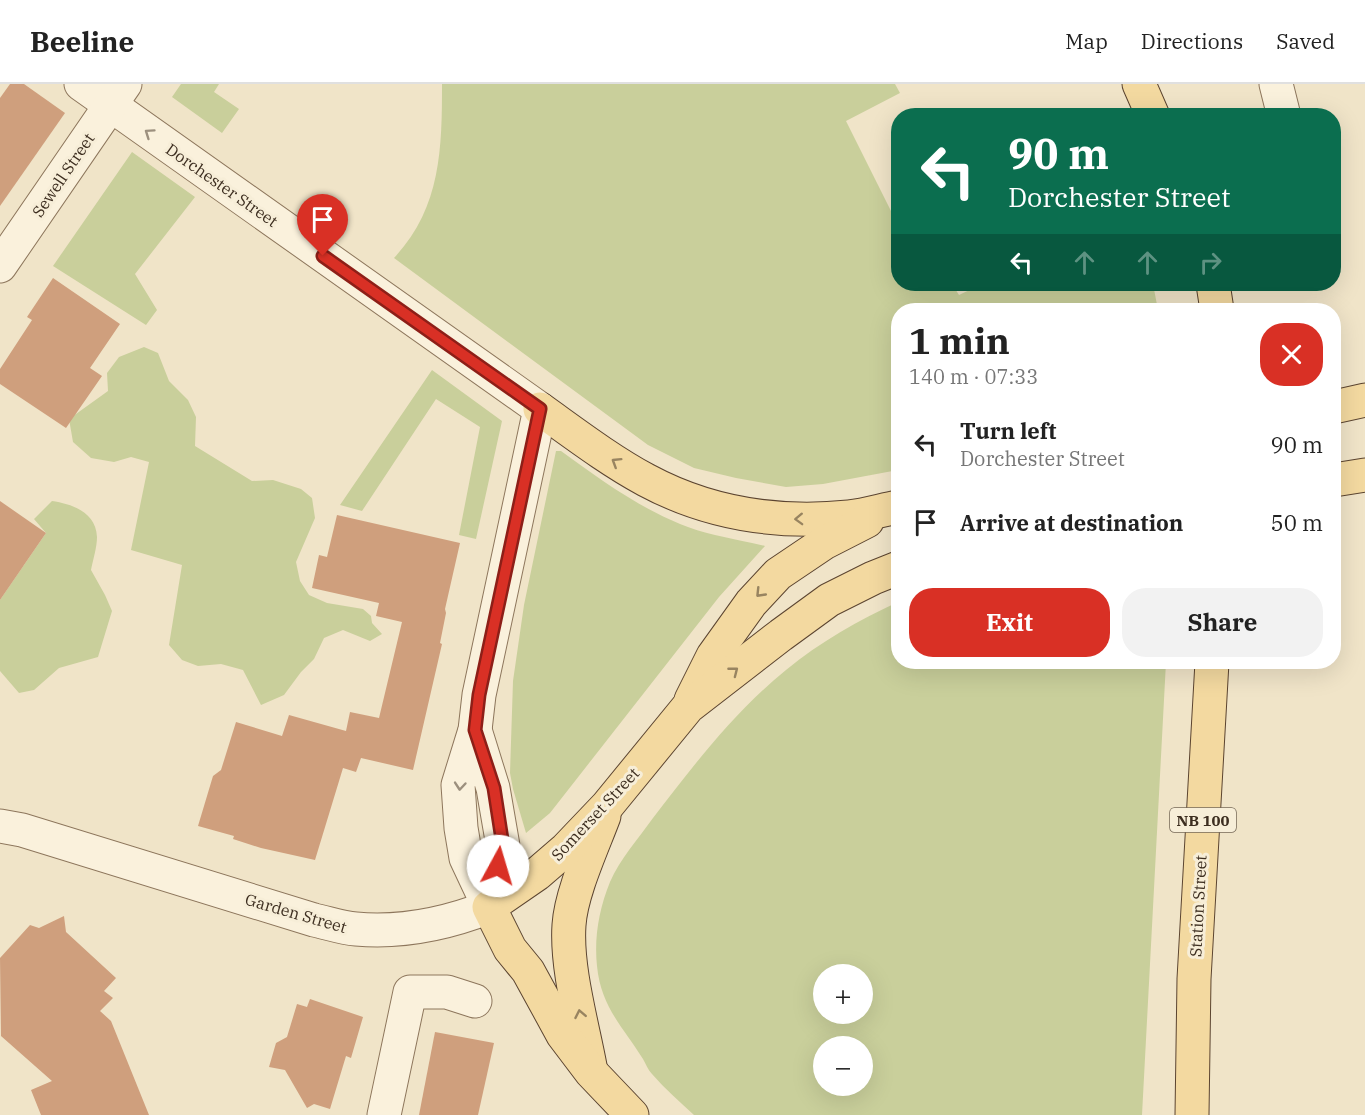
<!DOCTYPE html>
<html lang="en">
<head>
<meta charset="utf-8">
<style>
	body { margin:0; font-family:"IBM Plex Serif",serif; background:#f2f2f2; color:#222; height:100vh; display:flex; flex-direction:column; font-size:22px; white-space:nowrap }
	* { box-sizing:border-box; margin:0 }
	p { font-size:20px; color:#767676 }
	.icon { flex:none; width:33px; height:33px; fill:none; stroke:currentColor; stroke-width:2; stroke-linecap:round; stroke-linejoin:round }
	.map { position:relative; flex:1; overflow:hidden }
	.side { position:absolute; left:891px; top:219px; width:450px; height:366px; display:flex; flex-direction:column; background:#fff; border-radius:24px; box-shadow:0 6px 24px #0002 }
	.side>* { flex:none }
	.banner { position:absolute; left:891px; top:24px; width:450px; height:183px; border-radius:24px; box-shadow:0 6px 24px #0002; background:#0b6e4f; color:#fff; overflow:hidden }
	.fabs { position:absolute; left:813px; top:880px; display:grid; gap:12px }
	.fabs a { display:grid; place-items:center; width:60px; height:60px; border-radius:50%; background:#fff; box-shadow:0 6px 24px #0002; font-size:30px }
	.pin { position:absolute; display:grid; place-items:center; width:51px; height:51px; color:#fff; margin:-62px -26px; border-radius:50% 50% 50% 0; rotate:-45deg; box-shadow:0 0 6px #0007 }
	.pin .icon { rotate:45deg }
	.me { position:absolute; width:66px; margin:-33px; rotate:6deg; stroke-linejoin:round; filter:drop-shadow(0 0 4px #0008) }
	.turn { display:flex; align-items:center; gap:21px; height:126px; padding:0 18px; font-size:27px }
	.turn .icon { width:78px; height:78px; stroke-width:2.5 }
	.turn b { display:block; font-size:42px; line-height:51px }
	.lanes { display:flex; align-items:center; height:57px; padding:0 18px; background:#0003; justify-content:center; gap:30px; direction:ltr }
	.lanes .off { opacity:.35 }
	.round { display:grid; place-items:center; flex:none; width:63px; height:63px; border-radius:24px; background:#f2f2f2 }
	.overview { display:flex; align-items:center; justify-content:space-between; height:102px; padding:0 18px }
	h1 { font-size:36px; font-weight:700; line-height:45px }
	.primary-button { display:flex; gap:12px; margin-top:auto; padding:12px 18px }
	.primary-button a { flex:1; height:69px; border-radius:24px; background:#d93025; color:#fff; font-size:24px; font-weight:700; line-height:69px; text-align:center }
	.primary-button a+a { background:#f2f2f2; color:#222 }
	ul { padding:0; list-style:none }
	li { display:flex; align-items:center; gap:18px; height:78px; padding:0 18px }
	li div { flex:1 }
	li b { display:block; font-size:22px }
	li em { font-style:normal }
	header { display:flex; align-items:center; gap:36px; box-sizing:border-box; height:84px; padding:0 30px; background:#fff; border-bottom:2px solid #e0e0e0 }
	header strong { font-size:28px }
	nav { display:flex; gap:33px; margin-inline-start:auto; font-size:21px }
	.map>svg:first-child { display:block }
	.green { fill:#c9cf9b; fill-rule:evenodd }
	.building { fill:#cf9f7d }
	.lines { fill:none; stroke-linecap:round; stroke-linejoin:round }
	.minor-casing { stroke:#8d765c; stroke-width:35 }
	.major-casing { stroke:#5b4430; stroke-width:35 }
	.minor { stroke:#faf1dc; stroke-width:33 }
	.major { stroke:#f3d9a0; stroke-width:33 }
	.oneway { stroke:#9c907e }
	.oneway2 { stroke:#988460 }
	.route-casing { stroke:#8d1f18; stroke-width:15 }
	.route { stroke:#d93025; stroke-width:10 }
	.labels { text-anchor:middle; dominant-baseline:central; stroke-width:6; stroke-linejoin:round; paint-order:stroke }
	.shield { fill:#f7eed8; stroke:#756857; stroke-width:1.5 }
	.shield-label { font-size:15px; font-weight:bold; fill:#3d2e20 }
	.street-label { font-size:16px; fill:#3d2e20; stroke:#f7eed8 }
</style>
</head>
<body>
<header>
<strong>Beeline</strong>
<nav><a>Map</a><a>Directions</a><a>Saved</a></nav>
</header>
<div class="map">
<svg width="1365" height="1031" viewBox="0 0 1365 1031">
	<rect width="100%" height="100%" fill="#f0e4c8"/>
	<!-- green -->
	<g class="green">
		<polygon points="181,0 219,0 214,8 239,25 222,49 172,13"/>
		<path d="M442 0H895L900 9 846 37 898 141V200H952L959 211 982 200H1153L1158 226H898V386L823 400 786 403 736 394 694 384 648 361 394 174C441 124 442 65 442 0Z"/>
		<polygon points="132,68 195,113 135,190 157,226 146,241 53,182"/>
		<polygon points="144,263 158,269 169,297 188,316 196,333 195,362 252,397 273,396 301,405 312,414 315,434 296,478 300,497 309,511 327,519 363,525 371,532 372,539 382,550 370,557 343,546 324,554 314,575 301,588 284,611 261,621 243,586 221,580 198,582 182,576 169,561 182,481 131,466 149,378 131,373 114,378 91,374 73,358 69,335 108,307 107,289 119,273"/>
		<polygon points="432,286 502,337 476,455 459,451 480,343 436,315 362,427 340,421"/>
		<path d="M556 367H561C608 401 658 438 715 451 732 455 749 458 765 462L719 513 550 729 526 749 513 705 510 689 513 597 524 521Z"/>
		<path d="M52 417C72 420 96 428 97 453 97 463 93 476 91 486L105 511 112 527 98 573 59 584 34 606 19 609 0 587V516L46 449 34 435Z"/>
		<path d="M898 518V578H1166L1142 1031H694C680 1018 665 1005 652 990 648 986 646 980 643 975 623 943 601 923 597 882 594 854 599 825 610 798 620 775 638 755 653 734 693 682 734 628 786 586 820 558 859 536 898 518ZM824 891H862V930H824ZM824 963H862V1002H824Z"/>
	</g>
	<!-- building -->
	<g class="building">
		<polygon points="10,0 24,0 65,29 0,122 0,14"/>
		<polygon points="53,194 120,240 90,284 102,292 66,344 0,300 0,285 32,236 27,233"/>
		<polygon points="0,417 46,449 0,516"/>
		<polygon points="337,431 460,459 445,525 446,529 440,559 442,560 413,686 361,674 356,688 343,684 315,776 261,764 233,755 234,752 198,742 213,692 221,686 236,638 282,652 289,631 346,647 350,628 379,634 402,538 376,532 379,519 312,504 319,471 327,473"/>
		<polygon points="64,832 66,848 116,894 104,907 113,914 100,927 111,937 149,1031 41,1031 31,1006 52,997 1,952 0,874 30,841 39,844"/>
		<polygon points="310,915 363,933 351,974 346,972 330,1025 314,1020 307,1024 285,986 269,983 276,959 287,953 297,920 307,923"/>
		<polygon points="435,948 494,959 478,1031 419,1031"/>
	</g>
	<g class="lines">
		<!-- minor casing -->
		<g class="minor-casing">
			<g id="minor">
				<polyline points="81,0 540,325 479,611 475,646 458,701 461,744 466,774 489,823"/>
				<polyline points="1276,0 1284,32"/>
				<polyline points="0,182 125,0"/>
				<polyline points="475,646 493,704 503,762 489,823"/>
				<path d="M0 742 22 746 314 836C328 839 342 844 356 845 402 849 446 840 489 823"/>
				<polyline points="384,1031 410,908 447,908 475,917"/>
			</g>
		</g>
		<!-- major casing -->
		<g class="major-casing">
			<g id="major">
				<polyline points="1139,0 1153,32"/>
				<polyline points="1213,200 1217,226"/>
				<polyline points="1334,323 1365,316"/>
				<path d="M540 325C575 350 609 376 646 396 709 430 779 440 849 433 866 431 882 426 898 423"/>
				<polyline points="1334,396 1365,391"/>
				<polyline points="691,616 713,572 751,519 778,490 824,459 867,437"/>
				<path d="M590 982C582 939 566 884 569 841 571 809 592 764 604 732"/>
				<polyline points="632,1031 591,988 563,951 528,887 510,865 489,823 537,790 566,765 607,722 688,623 781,551 829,516 873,494 898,484"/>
				<polyline points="1192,1031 1194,895 1212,578"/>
			</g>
		</g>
		<!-- minor -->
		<use href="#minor" class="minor"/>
		<!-- major -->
		<use href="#major" class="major"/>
	</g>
	<!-- one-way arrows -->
	<defs><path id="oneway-chevron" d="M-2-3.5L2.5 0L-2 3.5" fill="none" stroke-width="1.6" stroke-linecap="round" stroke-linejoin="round" transform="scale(1.5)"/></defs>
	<g class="oneway">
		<use href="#oneway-chevron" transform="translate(149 49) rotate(-145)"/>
		<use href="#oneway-chevron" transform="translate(460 702) rotate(95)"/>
	</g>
	<g class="oneway2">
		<use href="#oneway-chevron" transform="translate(616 378) rotate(-148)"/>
		<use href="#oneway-chevron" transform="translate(799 435) rotate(178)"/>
		<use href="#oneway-chevron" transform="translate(760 509) rotate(134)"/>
		<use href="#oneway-chevron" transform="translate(734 587) rotate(-38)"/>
		<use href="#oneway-chevron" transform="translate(580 930) rotate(-101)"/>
	</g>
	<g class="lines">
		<!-- route casing -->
		<g class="route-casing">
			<polyline id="route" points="323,172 540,325 479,611 475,646 494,704 503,762 498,782"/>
		</g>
		<!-- route -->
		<use href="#route" class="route"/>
	</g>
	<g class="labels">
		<!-- shield labels -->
		<rect class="shield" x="1170" y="724" width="66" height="24" rx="4.5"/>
		<g class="shield-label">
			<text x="1203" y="736">NB 100</text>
		</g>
		<!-- street labels -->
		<g class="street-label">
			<text transform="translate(63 91) rotate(-56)">Sewell Street</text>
			<text transform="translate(222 101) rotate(35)">Dorchester Street</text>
			<text transform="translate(595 730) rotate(-47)">Somerset Street</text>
			<text transform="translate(1198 822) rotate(-87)">Station Street</text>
			<text transform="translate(296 829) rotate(16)">Garden Street</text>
		</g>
	</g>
</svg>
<div class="fabs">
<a>+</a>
<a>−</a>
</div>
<div class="pin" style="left:323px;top:172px;background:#d93025"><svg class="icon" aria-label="arrive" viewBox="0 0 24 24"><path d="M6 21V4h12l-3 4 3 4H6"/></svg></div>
<svg class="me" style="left:498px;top:782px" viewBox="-20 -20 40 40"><circle r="19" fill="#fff"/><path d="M0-13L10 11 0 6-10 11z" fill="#d93025"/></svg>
<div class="banner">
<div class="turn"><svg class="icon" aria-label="left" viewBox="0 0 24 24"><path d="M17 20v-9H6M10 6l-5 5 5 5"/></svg><div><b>90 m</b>Dorchester Street</div></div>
<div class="lanes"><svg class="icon" aria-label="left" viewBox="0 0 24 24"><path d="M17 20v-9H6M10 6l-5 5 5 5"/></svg><svg class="icon off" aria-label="ahead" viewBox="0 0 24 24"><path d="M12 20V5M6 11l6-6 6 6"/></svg><svg class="icon off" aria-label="ahead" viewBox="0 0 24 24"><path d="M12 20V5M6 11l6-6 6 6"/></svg><svg class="icon off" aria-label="right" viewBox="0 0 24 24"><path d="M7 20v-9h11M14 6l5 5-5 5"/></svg></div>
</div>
<section class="side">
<div class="overview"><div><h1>1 min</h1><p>140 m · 07:33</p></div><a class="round" style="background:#d93025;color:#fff"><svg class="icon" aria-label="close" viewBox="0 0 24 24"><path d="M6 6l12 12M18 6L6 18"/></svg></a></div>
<ul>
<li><svg class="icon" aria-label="left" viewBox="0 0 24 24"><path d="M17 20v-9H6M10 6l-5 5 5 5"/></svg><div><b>Turn left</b><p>Dorchester Street</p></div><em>90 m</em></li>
<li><svg class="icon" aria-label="arrive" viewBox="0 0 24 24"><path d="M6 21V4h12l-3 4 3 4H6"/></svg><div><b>Arrive at destination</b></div><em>50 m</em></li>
</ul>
<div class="primary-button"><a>Exit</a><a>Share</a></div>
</section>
</div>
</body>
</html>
